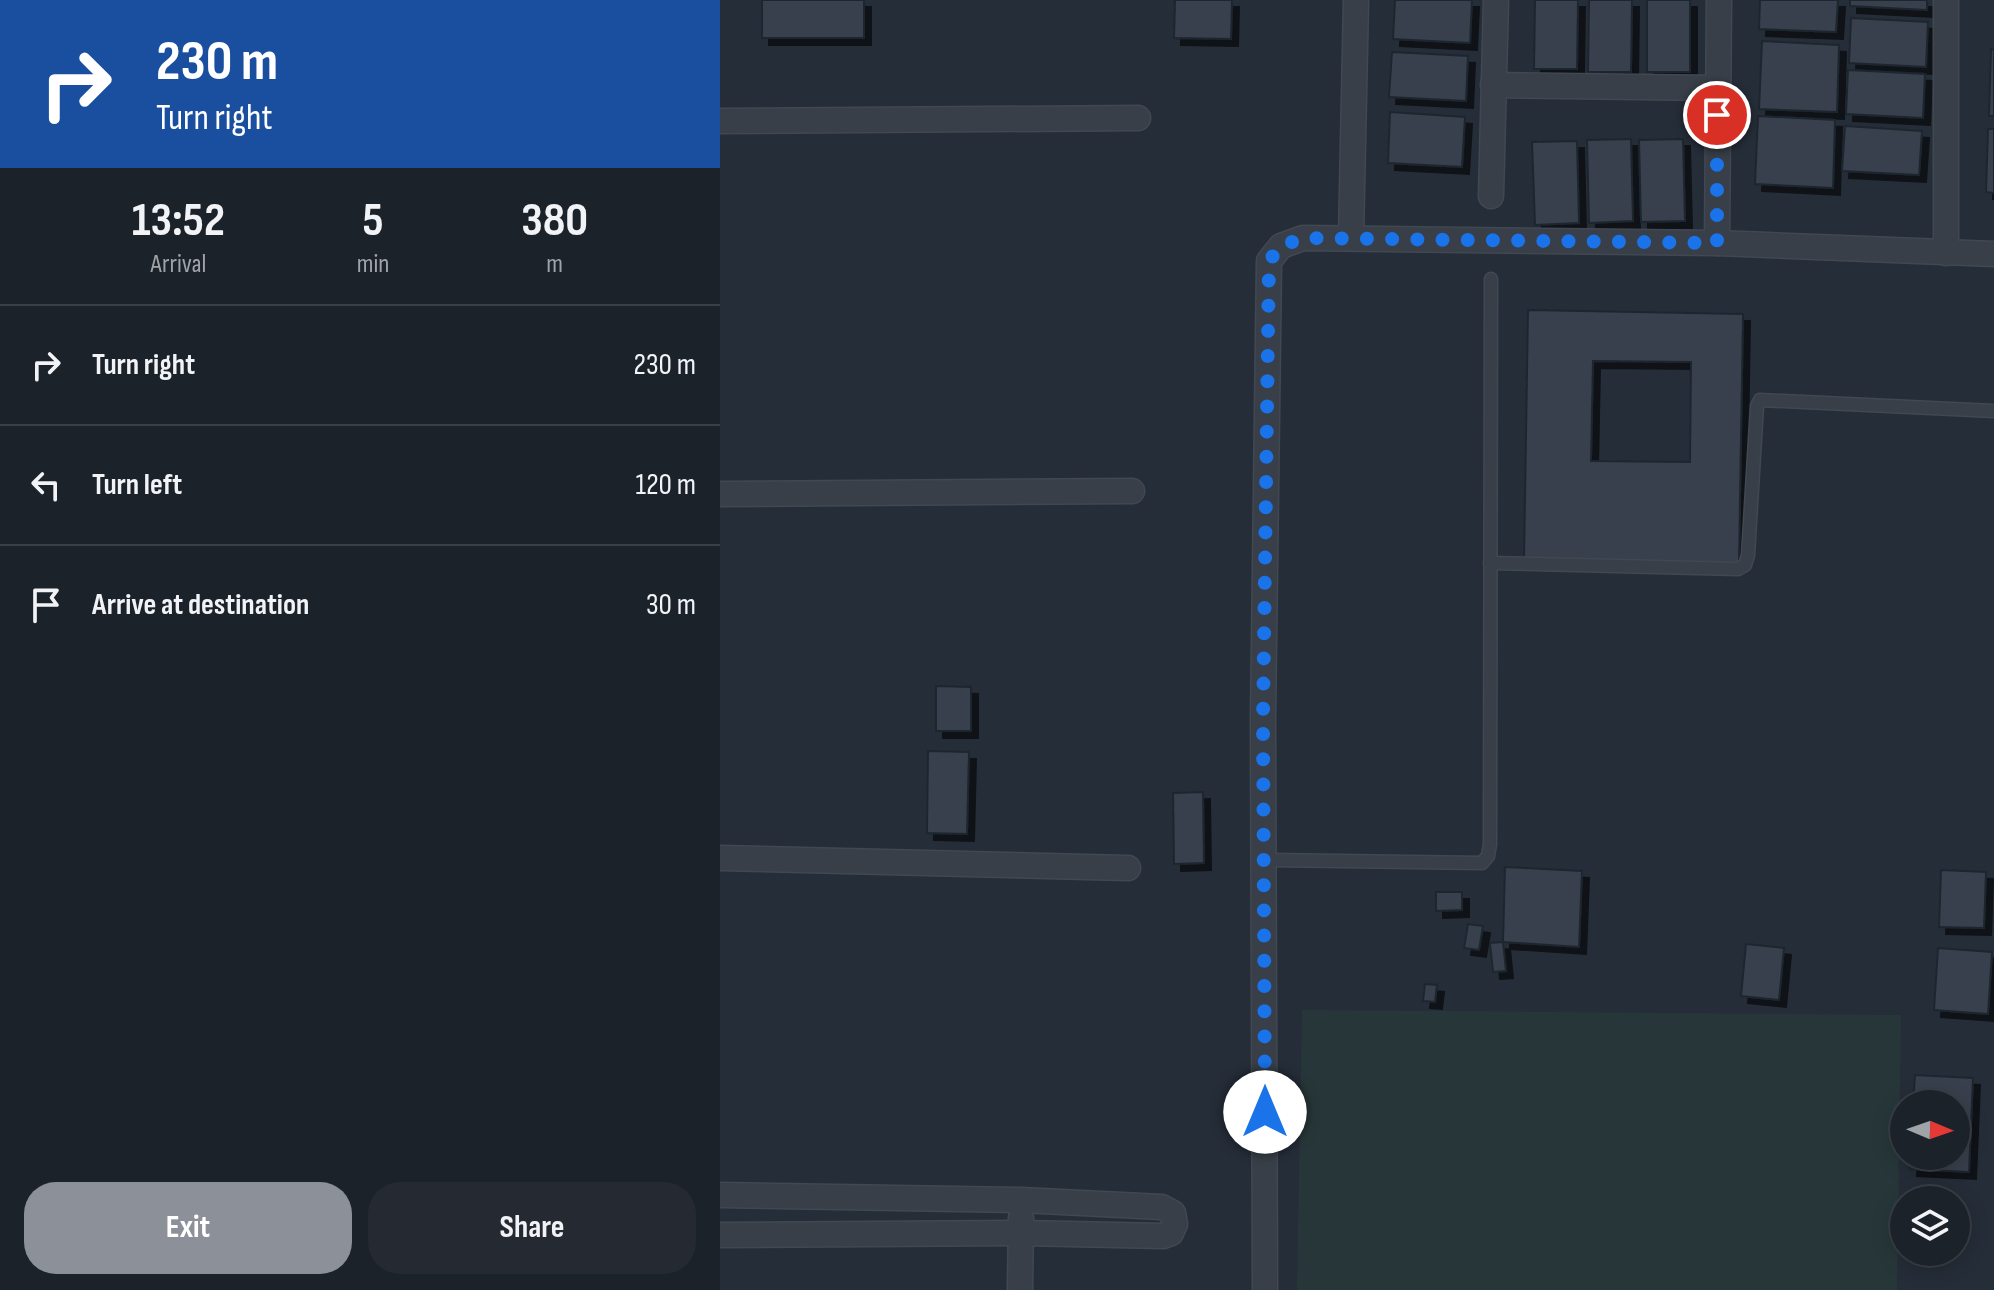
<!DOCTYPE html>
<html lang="en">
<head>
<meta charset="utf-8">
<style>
	body { margin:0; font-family:"Sofia Sans Condensed",sans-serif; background:#252a32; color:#f1f3f6; height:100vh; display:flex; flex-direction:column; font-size:30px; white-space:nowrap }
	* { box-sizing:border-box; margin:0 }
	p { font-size:26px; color:#a0a4a8 }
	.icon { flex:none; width:44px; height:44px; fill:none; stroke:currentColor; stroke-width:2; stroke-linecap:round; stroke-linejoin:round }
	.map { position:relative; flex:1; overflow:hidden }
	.panel { display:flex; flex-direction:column; background:#1c222a; width:720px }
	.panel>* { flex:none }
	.hud { background:#1a4fa0; color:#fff; overflow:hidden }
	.needle { width:52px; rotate:92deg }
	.buttons { position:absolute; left:1170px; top:1090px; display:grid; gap:16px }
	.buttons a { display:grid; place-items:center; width:80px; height:80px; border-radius:50%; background:#1c222a; box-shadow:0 4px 20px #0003,0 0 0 2px #3a3f47; font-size:40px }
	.pin { position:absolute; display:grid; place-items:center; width:68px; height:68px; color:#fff; margin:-34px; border:4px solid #fff; border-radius:50%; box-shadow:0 2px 8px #0007 }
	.me { position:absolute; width:88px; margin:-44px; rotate:0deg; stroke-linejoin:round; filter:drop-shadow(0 0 6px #0008) }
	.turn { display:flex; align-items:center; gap:28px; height:168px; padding:0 24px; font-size:36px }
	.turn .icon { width:104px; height:104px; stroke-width:2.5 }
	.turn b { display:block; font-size:56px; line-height:68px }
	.eta { display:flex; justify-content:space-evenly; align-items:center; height:136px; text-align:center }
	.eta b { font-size:48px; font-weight:700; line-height:56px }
	.primary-button { display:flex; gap:16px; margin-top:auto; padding:16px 24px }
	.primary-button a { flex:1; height:92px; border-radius:32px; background:#8c9099; color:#fff; font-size:32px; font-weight:700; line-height:92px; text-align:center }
	.primary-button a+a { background:#252a32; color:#f1f3f6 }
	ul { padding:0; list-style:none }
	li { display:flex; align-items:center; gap:24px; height:120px; padding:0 24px; border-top:2px solid #3a3f47 }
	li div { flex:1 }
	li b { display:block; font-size:30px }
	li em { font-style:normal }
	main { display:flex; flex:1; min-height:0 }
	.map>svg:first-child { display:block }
	.green { fill:#273739 }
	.building { fill:#37414e; stroke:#1f262f; stroke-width:2; fill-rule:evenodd; filter:url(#shadow) }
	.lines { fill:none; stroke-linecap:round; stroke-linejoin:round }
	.service-casing { stroke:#414851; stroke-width:15 }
	.minor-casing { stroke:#414851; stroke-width:27 }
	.service { stroke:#383f48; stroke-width:12 }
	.minor { stroke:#383f48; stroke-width:24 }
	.route { stroke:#1a73e8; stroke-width:14; stroke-dasharray:0 25.2 }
</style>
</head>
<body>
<main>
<section class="panel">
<div class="hud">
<div class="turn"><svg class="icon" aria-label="right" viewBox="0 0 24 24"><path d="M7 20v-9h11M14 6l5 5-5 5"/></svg><div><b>230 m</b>Turn right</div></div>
</div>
<div class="eta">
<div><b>13:52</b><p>Arrival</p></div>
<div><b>5</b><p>min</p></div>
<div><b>380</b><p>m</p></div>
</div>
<ul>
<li><svg class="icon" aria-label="right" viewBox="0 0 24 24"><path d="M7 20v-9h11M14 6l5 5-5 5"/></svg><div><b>Turn right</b></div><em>230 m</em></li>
<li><svg class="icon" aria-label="left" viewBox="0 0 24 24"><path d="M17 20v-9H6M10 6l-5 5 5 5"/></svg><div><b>Turn left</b></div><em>120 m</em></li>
<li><svg class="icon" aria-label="arrive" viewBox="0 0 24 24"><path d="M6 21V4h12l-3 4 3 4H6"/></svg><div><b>Arrive at destination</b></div><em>30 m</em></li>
</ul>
<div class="primary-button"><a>Exit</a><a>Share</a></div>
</section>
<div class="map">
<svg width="1274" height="1290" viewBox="0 0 1274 1290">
	<defs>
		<filter id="shadow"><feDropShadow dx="7" dy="7" stdDeviation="0" flood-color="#0009"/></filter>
	</defs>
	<rect width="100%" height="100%" fill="#252d38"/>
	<!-- green -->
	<polygon class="green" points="582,1010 1181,1015 1177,1290 577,1290"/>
	<!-- building -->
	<g class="building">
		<rect x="42" y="0" width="102" height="38"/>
		<polygon points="455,0 512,0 511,39 454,38"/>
		<polygon points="675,0 752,0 750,43 673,39"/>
		<polygon points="815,0 858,0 857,69 814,69"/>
		<polygon points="869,0 912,0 911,72 868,72"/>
		<rect x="927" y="0" width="43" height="72"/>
		<polygon points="1040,0 1118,0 1116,32 1039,29"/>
		<polygon points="1130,0 1207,0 1207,10 1130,6"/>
		<polygon points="1131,18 1208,22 1206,67 1129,63"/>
		<polygon points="1042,41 1119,45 1117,112 1039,109"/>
		<polygon points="1271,49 1274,50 1274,116 1269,116"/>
		<polygon points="672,52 748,56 746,101 669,97"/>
		<polygon points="1128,70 1205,74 1203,118 1126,114"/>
		<polygon points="670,112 745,117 742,167 668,163"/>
		<polygon points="1038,116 1115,120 1113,188 1035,184"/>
		<polygon points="1125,126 1202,131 1199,175 1122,171"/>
		<polygon points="1268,129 1274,129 1274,193 1266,192"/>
		<polygon points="911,139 913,221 869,223 867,140"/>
		<polygon points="963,139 965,221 921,222 919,140"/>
		<polygon points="857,141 859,223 815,225 812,142"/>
		<path d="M808 310 1023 314 1019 563 804 560ZM873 361 971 362 970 462 871 461Z"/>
		<polygon points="216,686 251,687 251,731 216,731"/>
		<polygon points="208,751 249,752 247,834 207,833"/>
		<polygon points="483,792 484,863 454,864 453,793"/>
		<polygon points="785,867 862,871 859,947 783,942"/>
		<polygon points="1221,870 1266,872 1264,928 1219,927"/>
		<polygon points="716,892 742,892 742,910 716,911"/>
		<polygon points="748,924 763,926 759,950 744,948"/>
		<polygon points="783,942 786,971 773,972 770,943"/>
		<polygon points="1026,944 1064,948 1059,1000 1021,996"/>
		<polygon points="1218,948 1272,952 1268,1014 1214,1010"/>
		<polygon points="705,984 717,985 715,1002 703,1001"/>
		<polygon points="1195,1075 1253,1078 1249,1172 1190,1169 1191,1156 1236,1156 1236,1104 1193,1104"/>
	</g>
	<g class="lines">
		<!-- service casing -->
		<g class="service-casing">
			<g id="service">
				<polyline points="770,563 1018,569 1025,565 1028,555 1037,406 1040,400 1274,411"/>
				<polyline points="544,860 762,863 768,856 770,844 771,279"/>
			</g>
		</g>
		<!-- minor casing -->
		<g class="minor-casing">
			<g id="minor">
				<polyline points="773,85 997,88"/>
				<polyline points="0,121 418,118"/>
				<polyline points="771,196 776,0"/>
				<polyline points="631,238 636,0"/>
				<polyline points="997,243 999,0"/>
				<polyline points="1226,253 1226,0"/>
				<polyline points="0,494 412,491"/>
				<polyline points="0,858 408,868"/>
				<polyline points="0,1195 301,1200 442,1207 453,1213 455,1224 451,1233 443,1236 301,1233 0,1235"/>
				<polyline points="300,1290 301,1218"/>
				<polyline points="545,1290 543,720 549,261 561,246 583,238 997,243 1274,254"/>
			</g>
		</g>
		<!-- service -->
		<use href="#service" class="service"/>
		<!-- minor -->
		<use href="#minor" class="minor"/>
	</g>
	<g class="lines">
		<!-- route -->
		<polyline class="route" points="545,1112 543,720 549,261 561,246 583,238 997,243 997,115"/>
	</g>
</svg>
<div class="buttons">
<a><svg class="needle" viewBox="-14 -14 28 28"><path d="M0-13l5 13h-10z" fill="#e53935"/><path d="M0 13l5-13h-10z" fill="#a0a4a8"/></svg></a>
<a><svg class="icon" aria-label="layers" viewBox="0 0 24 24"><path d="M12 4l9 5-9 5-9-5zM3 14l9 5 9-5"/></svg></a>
</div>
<div class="pin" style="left:997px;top:115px;background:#d93025"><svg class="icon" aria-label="arrive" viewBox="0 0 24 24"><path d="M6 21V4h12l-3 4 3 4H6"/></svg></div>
<svg class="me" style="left:545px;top:1112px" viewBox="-20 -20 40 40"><circle r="19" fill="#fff"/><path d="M0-13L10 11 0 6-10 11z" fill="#1a73e8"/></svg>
</div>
</main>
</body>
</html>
